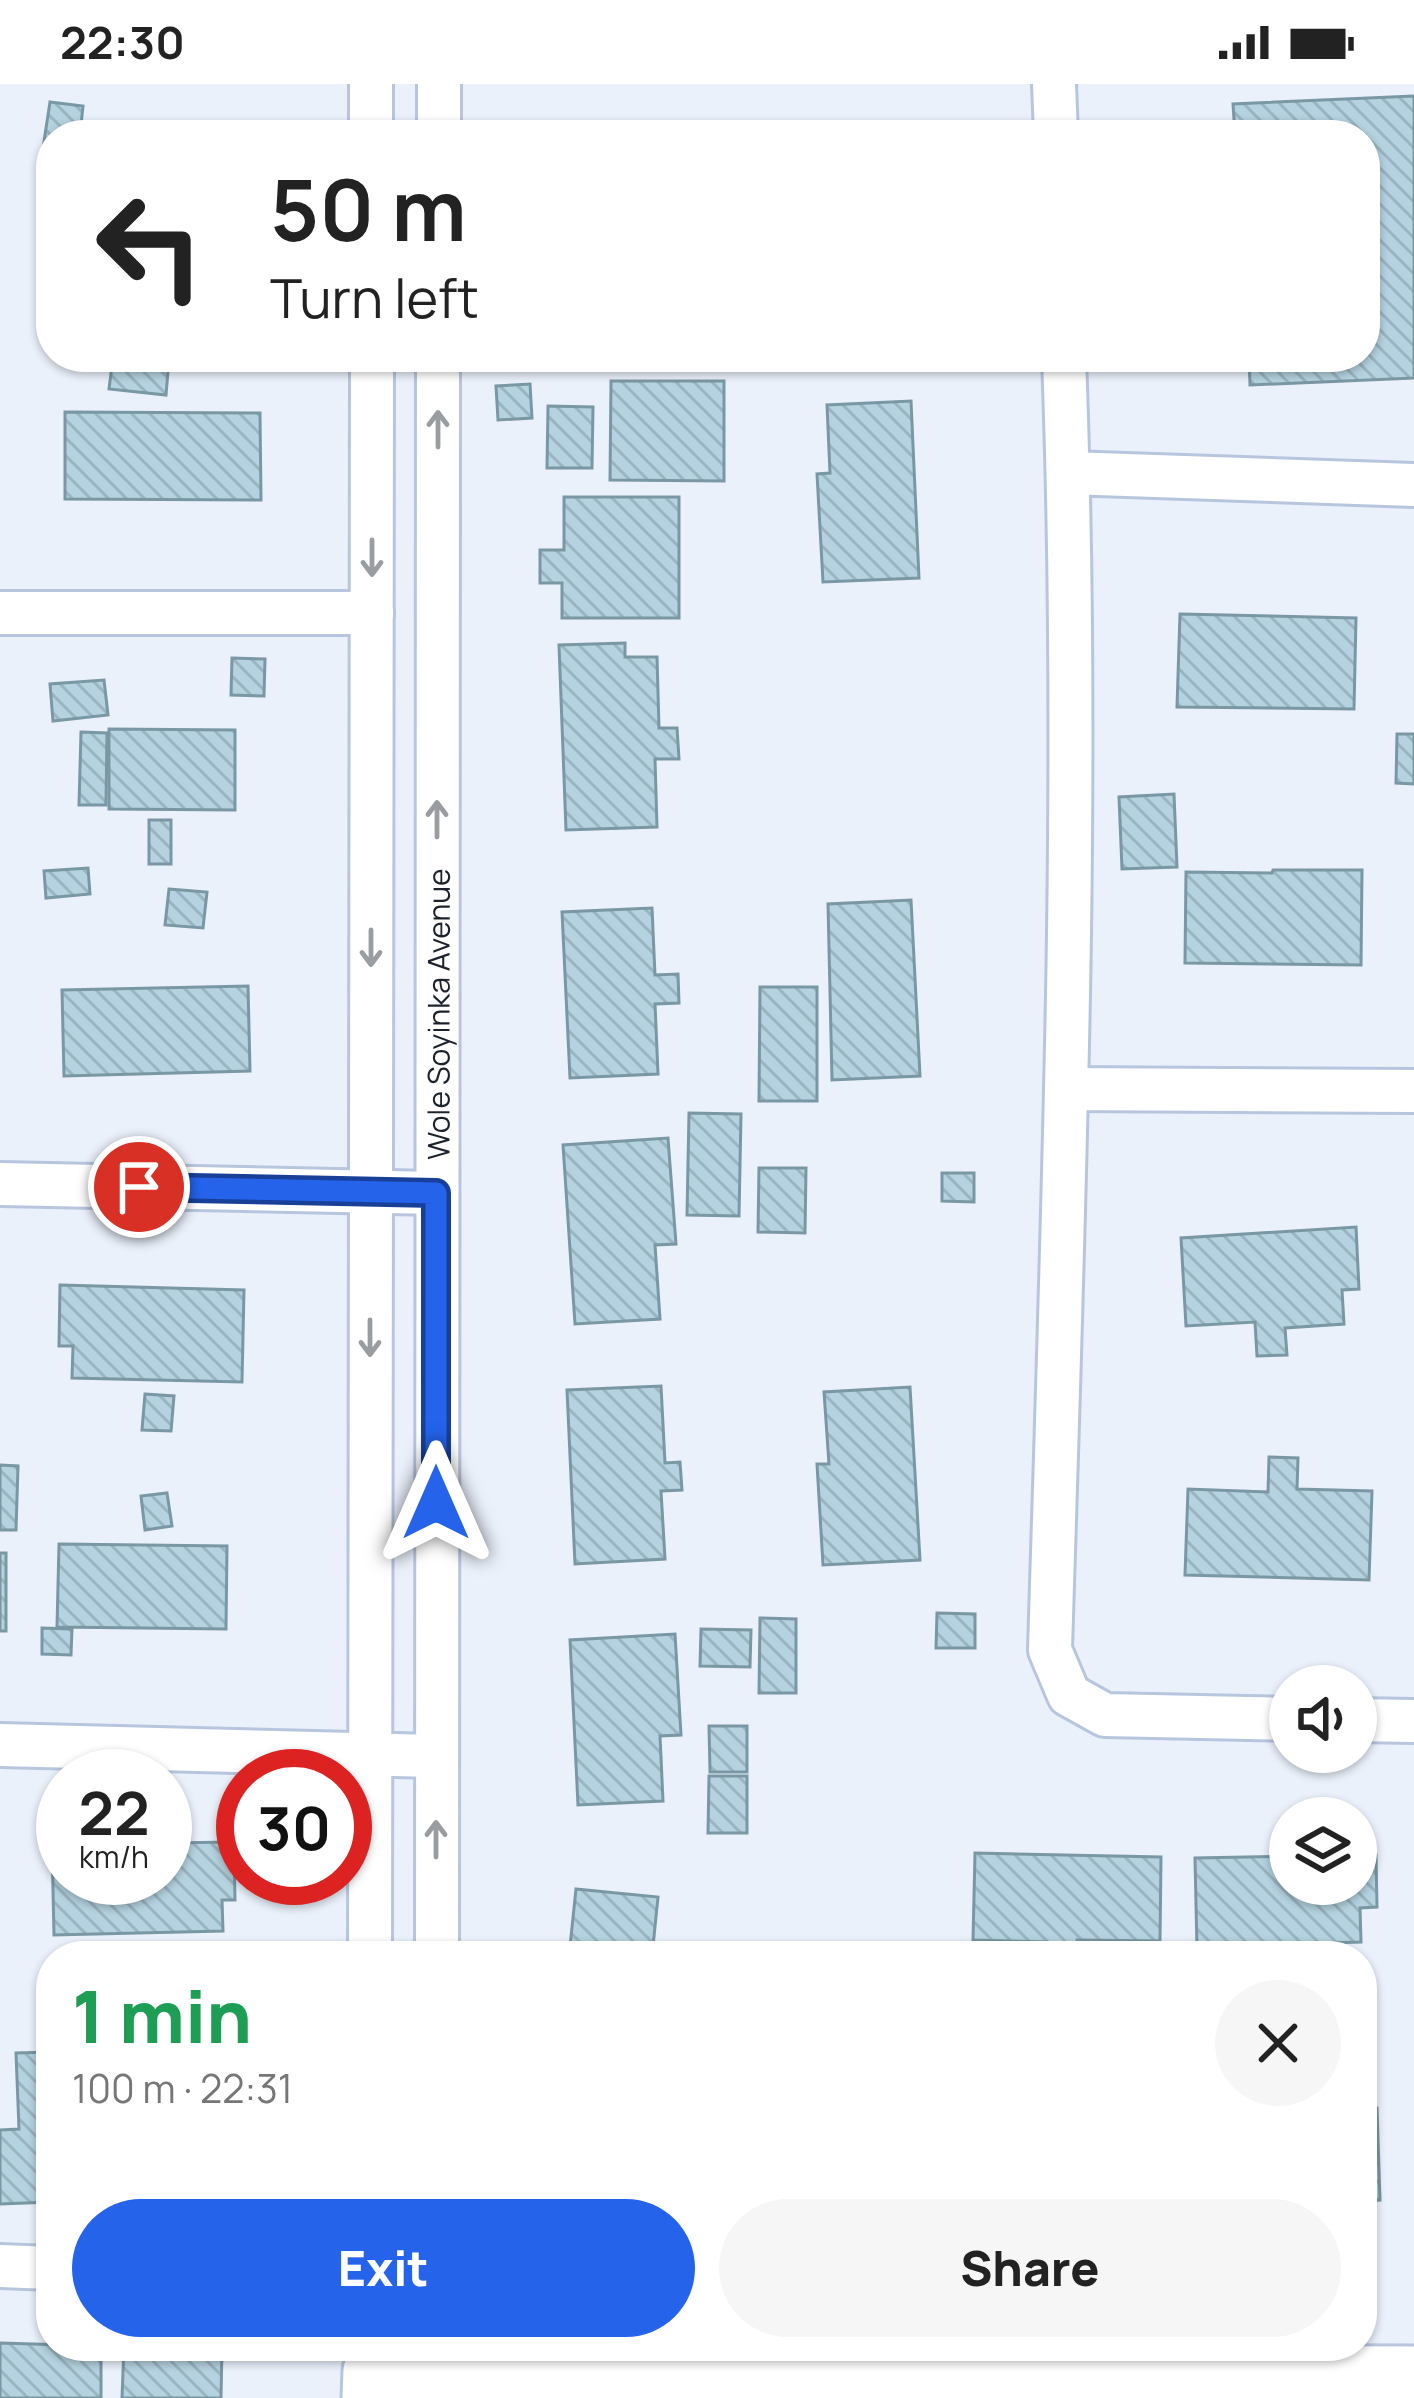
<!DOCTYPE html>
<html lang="en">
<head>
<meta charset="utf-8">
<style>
	body { margin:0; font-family:Manrope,sans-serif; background:#f6f6f6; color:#222; height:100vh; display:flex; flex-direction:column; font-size:45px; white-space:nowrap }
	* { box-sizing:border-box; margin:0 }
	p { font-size:39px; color:#767676 }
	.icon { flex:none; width:66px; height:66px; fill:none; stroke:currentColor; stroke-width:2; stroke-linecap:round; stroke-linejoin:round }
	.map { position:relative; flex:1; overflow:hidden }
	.side { position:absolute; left:36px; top:1857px; width:1341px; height:420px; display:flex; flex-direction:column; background:#fff; border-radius:48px; box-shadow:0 3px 9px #0004 }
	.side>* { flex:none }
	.banner { position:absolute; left:36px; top:36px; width:1344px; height:252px; border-radius:48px; box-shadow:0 3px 9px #0004; background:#fff; color:#222; overflow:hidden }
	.fabs { position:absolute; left:1269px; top:1581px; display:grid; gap:24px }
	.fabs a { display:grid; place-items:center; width:108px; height:108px; border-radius:50%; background:#fff; box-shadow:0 3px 9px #0004; font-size:60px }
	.speed { position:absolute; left:36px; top:1665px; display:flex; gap:24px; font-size:60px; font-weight:700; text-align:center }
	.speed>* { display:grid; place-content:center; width:156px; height:156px; border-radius:50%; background:#fff; box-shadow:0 3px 9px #0004; line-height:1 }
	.speed small { font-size:30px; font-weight:400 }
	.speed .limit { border:18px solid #d22; background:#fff; color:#111 }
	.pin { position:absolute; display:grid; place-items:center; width:102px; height:102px; color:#fff; margin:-51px; border:6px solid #fff; border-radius:50%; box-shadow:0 3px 12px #0007 }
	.me { position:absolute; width:132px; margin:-66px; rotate:0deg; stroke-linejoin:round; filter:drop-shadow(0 0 9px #0008) }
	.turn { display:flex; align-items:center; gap:42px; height:252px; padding:0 36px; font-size:54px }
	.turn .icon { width:156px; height:156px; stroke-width:2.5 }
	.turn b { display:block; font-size:84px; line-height:102px }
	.round { display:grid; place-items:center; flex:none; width:126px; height:126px; border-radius:63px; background:#f6f6f6 }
	.overview { display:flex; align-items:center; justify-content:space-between; height:204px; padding:0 36px }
	h1 { font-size:72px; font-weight:800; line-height:90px; color:#1e9e55 }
	.primary-button { display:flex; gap:24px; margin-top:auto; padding:24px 36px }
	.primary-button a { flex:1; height:138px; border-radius:72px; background:#2563eb; color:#fff; font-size:48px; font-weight:800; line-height:138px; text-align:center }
	.primary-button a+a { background:#f6f6f6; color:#222 }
	.status { display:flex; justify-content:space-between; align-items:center; height:84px; padding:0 60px; background:#fff; direction:ltr }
	.status svg { height:33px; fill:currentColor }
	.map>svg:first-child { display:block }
	.building { fill:url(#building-back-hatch); stroke:#7a97a4; stroke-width:3 }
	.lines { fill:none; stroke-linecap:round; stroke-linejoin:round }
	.street-casing { stroke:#b7c6de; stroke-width:48 }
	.secondary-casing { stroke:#b7c6de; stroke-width:63 }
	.street { stroke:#fff; stroke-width:42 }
	.secondary { stroke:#fff; stroke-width:57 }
	.oneway { stroke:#999ca0 }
	.route-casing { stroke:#184099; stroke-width:30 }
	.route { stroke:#2563eb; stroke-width:21 }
	.labels { text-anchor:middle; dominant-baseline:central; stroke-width:9; stroke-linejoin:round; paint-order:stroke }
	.street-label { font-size:30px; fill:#1c222b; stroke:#fefefe }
</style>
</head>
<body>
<div class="status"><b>22:30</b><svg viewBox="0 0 49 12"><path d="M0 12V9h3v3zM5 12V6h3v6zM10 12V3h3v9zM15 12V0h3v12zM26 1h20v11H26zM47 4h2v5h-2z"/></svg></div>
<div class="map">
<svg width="1414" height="2314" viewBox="0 0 1414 2314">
	<defs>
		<pattern id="building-back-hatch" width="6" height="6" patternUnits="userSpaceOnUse" patternTransform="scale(3)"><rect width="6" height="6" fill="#b4d2e0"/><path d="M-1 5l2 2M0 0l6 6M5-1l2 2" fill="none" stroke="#9ab4c0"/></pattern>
	</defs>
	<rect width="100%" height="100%" fill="#eaf1fb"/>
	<!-- building -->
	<g class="building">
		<polygon points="1414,12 1414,294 1250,301 1249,273 1365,273 1365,51 1235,51 1233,20"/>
		<polygon points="50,18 83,22 80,51 51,51 51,65 43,64"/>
		<polygon points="113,273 169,275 166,311 109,305"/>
		<polygon points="611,297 724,297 724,397 610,396"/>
		<polygon points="530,300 532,334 498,336 496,302"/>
		<polygon points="911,317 919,494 823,498 817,390 830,389 827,321"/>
		<polygon points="548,322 593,323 592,384 547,384"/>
		<polygon points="65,328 260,329 261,416 65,415"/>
		<polygon points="564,413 679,413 679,534 562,534 562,499 540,499 540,466 564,466"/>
		<polygon points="1180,530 1356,534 1354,625 1177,623"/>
		<polygon points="625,559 625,573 657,573 659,644 677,644 679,675 655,675 657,743 566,746 559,561"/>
		<polygon points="232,574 265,575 264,612 231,611"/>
		<polygon points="104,596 108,631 53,637 50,600"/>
		<polygon points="109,645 235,646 235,726 109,725"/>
		<polygon points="81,648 107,649 106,721 79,721"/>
		<polygon points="1397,650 1414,650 1414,700 1396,699"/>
		<polygon points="1174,710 1177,783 1122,785 1119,713"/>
		<rect x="149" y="736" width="22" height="44"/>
		<polygon points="88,784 90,810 46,814 44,787"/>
		<polygon points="1273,786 1362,786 1361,881 1185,879 1186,788 1272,789"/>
		<polygon points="169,805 207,808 203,844 165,841"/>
		<polygon points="911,816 920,992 832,996 828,820"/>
		<polygon points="652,824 655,891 678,890 679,919 655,920 658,990 570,994 562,828"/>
		<polygon points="248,902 250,987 64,992 62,906"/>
		<polygon points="760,903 817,903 817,1017 759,1017"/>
		<polygon points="689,1029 741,1030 739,1132 687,1131"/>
		<polygon points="668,1054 676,1160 655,1161 660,1235 575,1240 563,1061"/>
		<polygon points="759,1084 806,1084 805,1149 758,1148"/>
		<polygon points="942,1089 974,1089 974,1118 942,1117"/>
		<polygon points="1356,1143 1359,1205 1342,1206 1344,1240 1285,1244 1287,1271 1257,1272 1255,1238 1186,1242 1181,1154"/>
		<polygon points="60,1201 244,1206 242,1298 72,1294 73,1262 59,1262"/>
		<polygon points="661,1302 665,1379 680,1378 682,1406 661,1407 665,1475 575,1480 567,1306"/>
		<polygon points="910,1303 920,1476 823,1481 817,1380 829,1380 824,1308"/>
		<polygon points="145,1310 174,1312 171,1347 142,1346"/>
		<polygon points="1269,1373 1298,1374 1297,1405 1372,1407 1369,1496 1185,1491 1188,1405 1268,1408"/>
		<polygon points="0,1381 18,1382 16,1446 0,1446"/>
		<polygon points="167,1409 172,1442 145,1446 141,1412"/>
		<polygon points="59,1460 227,1462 226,1545 57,1543"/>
		<rect x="0" y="1469" width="6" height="78"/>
		<polygon points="937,1529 975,1530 975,1564 936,1564"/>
		<polygon points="760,1534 796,1535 796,1609 759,1609"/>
		<polygon points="42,1544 72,1545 71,1571 42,1570"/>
		<polygon points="701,1545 751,1546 750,1583 700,1582"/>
		<polygon points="675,1550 681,1651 660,1652 663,1717 578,1721 570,1556"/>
		<polygon points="709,1642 747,1642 747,1688 710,1688"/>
		<polygon points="709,1692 747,1692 747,1749 708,1749"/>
		<polygon points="234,1758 235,1816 222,1816 223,1847 54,1851 52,1762 63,1761 63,1794 165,1794 165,1759"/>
		<polygon points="975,1769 1161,1773 1160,1857 1077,1856 1077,1872 1047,1872 1047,1858 973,1856"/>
		<polygon points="1356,1771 1376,1771 1377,1823 1360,1824 1361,1858 1293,1860 1293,1872 1277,1872 1277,1864 1197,1866 1195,1774 1290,1772 1290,1800 1356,1800"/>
		<polygon points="576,1805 658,1813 652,1872 569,1872"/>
		<polygon points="51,1968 51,2118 0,2120 0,2046 19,2045 16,1969"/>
		<polygon points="1377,2024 1380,2116 1362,2117 1362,2025"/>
		<polygon points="0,2259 101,2262 101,2314 0,2314"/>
		<polygon points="124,2262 222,2262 221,2314 122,2314"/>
	</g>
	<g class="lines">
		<!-- street casing -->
		<g class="street-casing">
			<g id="street">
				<polyline points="371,0 371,51"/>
				<polyline points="1054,0 1056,51"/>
				<polyline points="439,51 439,0"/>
				<path d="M1064 273C1080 703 1063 1135 1050 1566L1069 1611 1105 1631 1290 1635"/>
				<polyline points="1068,389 1414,401"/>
				<polyline points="0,529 372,529"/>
				<polyline points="1067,1005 1414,1007"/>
				<polyline points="0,1100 436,1109"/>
				<polyline points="1356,1636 1414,1637"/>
				<polyline points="0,1661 435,1672"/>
				<polyline points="370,1872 372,273"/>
				<path id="s1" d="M437 1872 438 273"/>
				<polyline points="0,2182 51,2184"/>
			</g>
		</g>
		<!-- secondary casing -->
		<g class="secondary-casing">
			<polyline id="secondary" points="371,2314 372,2287 1414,2291"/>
		</g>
		<!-- street -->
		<use href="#street" class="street"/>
		<!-- secondary -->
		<use href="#secondary" class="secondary"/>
	</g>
	<!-- one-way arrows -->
	<defs><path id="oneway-shaft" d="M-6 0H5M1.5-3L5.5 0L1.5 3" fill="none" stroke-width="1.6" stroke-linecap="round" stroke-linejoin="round" transform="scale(3)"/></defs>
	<g class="oneway">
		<use href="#oneway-shaft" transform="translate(438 345) rotate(-90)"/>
		<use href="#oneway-shaft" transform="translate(372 474) rotate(90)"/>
		<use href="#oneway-shaft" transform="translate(437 735) rotate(-90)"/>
		<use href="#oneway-shaft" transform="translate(371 864) rotate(90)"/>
		<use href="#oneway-shaft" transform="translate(370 1254) rotate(90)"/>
		<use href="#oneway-shaft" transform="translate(436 1755) rotate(-90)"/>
	</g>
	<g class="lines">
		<!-- route casing -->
		<g class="route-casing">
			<polyline id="route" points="139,1103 436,1109 436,1419"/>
		</g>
		<!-- route -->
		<use href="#route" class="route"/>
	</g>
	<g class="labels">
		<!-- street labels -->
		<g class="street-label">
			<text stroke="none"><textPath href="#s1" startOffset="942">Wole Soyinka Avenue</textPath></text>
		</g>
	</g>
</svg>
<div class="fabs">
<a><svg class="icon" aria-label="sound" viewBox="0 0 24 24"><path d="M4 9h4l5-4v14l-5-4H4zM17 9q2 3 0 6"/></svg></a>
<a><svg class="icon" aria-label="layers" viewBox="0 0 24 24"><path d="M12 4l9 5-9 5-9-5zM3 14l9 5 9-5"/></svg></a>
</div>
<div class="speed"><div>22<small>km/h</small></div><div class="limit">30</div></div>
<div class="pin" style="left:139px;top:1103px;background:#d93025"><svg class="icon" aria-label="arrive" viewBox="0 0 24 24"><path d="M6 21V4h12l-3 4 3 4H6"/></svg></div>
<svg class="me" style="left:436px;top:1419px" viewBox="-20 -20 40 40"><path d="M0-17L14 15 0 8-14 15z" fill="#2563eb" stroke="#fff" stroke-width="4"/></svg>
<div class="banner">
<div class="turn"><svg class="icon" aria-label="left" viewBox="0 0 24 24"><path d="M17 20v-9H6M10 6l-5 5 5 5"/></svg><div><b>50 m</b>Turn left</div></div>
</div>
<section class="side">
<div class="overview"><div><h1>1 min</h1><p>100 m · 22:31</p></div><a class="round"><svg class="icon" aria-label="close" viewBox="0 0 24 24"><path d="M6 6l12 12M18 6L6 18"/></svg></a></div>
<div class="primary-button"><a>Exit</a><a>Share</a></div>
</section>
</div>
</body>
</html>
